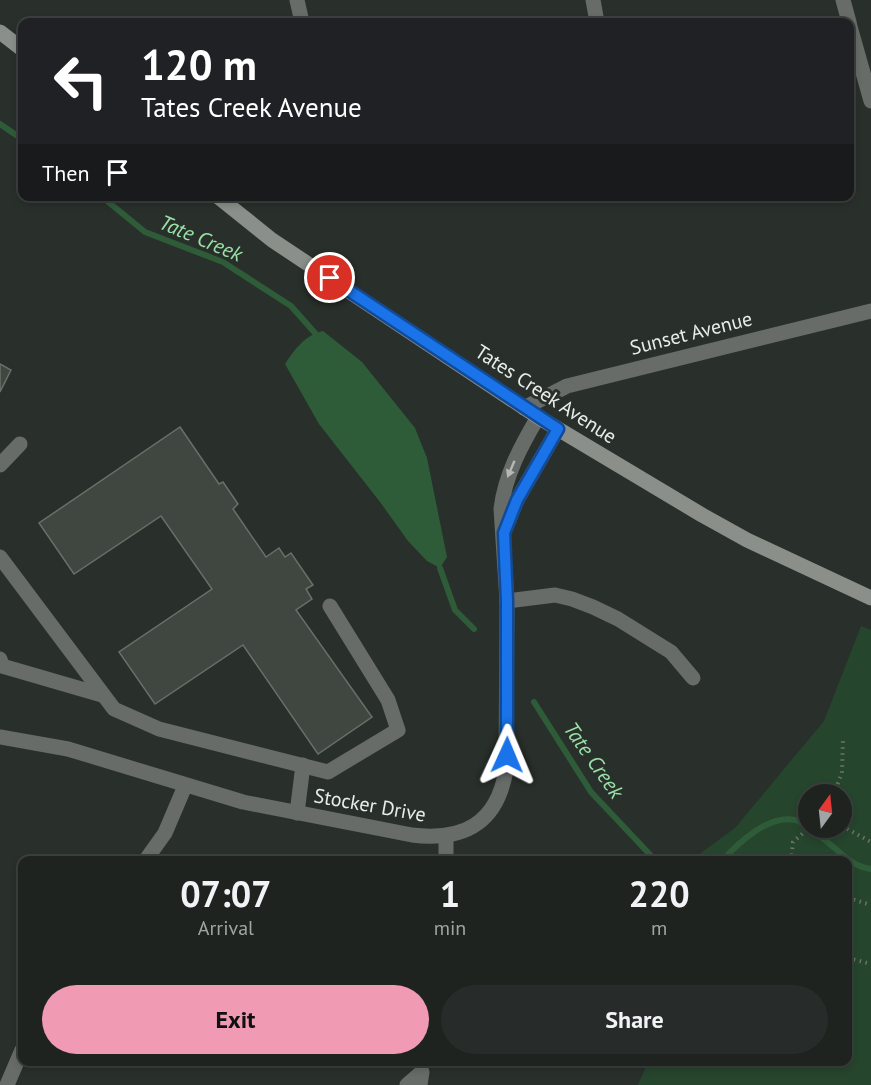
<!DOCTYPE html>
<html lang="en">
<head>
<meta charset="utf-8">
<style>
	body { margin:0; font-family:"PT Sans",sans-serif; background:#272b29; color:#f1f3f6; height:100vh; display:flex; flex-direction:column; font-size:22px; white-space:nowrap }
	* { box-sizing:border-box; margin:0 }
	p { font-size:20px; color:#a1a4a5 }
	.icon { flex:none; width:33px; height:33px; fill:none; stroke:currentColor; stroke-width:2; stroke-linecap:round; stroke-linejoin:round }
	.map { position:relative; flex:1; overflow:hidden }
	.sheet { position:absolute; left:18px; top:856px; width:834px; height:210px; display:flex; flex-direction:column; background:#1f2320; border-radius:12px; box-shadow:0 3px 9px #0003,0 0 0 2px #3c403e }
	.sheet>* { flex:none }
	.hud { position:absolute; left:18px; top:18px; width:836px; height:183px; border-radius:12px; box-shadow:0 3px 9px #0003,0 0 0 2px #3c403e; background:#202124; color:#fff; overflow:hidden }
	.needle { width:39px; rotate:15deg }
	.buttons { position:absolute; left:798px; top:784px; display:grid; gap:12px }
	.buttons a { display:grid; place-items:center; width:54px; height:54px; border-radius:50%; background:#1f2320; box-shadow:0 3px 9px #0003,0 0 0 2px #3c403e; font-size:30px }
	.pin { position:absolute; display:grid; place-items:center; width:51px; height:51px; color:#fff; margin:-26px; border:3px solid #fff; border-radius:50%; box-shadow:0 2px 6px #0007 }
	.me { position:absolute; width:66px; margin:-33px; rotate:1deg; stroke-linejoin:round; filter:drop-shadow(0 0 4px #0008) }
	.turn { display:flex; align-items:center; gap:21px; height:126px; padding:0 24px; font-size:27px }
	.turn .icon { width:78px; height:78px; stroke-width:2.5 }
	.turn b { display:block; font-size:42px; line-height:51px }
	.then { display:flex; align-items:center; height:57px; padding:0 24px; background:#0003; gap:12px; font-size:22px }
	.eta { display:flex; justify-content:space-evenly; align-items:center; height:102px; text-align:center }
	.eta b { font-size:36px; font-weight:600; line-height:42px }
	.action { display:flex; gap:12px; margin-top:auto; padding:12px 24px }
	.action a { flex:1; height:69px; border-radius:36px; background:#f09ab4; color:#111; font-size:24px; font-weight:600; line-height:69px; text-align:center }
	.action a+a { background:#272b29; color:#f1f3f6 }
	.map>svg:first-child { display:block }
	.green { fill:#26452d; fill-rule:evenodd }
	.water { fill:#2e5c39 }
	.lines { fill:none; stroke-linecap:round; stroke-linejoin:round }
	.stream { stroke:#2e5c39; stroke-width:6 }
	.building { fill:#404741; stroke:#687069; stroke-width:1.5 }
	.path { stroke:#6c726d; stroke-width:4; stroke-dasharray:1.5 4.5; stroke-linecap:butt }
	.minor { stroke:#686c69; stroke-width:15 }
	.secondary { stroke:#8a8f8a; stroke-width:15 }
	.oneway { fill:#b5b9b6 }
	.route-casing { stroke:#114b97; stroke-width:15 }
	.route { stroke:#1a73e8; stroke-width:10 }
	.labels { text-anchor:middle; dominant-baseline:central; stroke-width:6; stroke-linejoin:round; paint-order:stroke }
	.street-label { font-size:20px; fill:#e8ede9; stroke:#292f2a }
	.water-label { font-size:21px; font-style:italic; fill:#99e1a8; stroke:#292f2a }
</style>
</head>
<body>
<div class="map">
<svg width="871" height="1085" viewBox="0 0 871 1085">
	<rect width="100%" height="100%" fill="#292f2a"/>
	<!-- green -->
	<path class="green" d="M861 626 871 630V1085H638L648 1062H848V861H690L735 828 824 721ZM808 795H842V828H808Z"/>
	<!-- water -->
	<path class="water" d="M323 331 362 362 415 428 427 458 447 557 440 568 427 561 408 541 380 502 319 424 285 364C295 349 305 335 323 331Z"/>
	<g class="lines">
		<!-- stream -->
		<g class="stream">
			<polyline points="0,124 22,139"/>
			<polyline points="101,196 145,232 223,262 291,306 315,333"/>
			<polyline points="440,568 455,610 474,629"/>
			<polyline points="534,702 591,792 656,861"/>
			<path d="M722 861C738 843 769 814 795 820 806 822 823 839 832 846 847 858 852 866 871 869"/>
		</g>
	</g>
	<!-- building -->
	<g class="building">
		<polygon points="0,364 11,370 0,392"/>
		<polygon points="180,427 219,484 223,482 238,504 233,509 266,557 279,548 285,557 291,553 313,585 306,589 312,599 296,610 372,717 318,754 243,645 155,704 119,652 212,589 161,516 74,574 39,523"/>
	</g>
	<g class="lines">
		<!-- path -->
		<g class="path">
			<polyline points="833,795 842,773 843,738"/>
			<polyline points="842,826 871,842"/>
			<polyline points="791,861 793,842 809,828"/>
			<polyline points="848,898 871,905"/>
			<polyline points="848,958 871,964"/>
			<polyline points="22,971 22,974"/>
		</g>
		<!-- minor -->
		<g class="minor">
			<polyline points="297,0 302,22"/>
			<polyline points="593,0 597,22"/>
			<polyline points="843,0 849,22"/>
			<polyline points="849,23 871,101"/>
			<polyline points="524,408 567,386 871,311"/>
			<polyline points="0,465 20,444"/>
			<polyline points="505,530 517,500 558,429"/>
			<polyline points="0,557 114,709 159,729 328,772 398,730 388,700 330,606"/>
			<polyline points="507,601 555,595 572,599 593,607 618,619 671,652 693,678"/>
			<polyline points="0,659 2,666 102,695"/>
			<path d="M0 737 68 749 243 802 412 835C463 841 497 824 506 770L507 601 501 509C505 475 521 446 538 417"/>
			<polyline points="297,813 303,765"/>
			<polyline points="145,861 165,833 185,786"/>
			<polyline points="446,861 446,836"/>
			<polyline points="7,1085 22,1050"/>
			<polyline points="407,1085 422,1072 420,1085"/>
		</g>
		<!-- secondary -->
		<g class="secondary">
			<polyline points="0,32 22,49"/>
			<polyline points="217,196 272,240 538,417 702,515 747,540 871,598"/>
		</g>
	</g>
	<!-- one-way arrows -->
	<defs><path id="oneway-solid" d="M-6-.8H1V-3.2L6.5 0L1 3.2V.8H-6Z" transform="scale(1.5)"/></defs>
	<use class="oneway" href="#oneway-solid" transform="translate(511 469) rotate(113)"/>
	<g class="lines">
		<!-- route casing -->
		<g class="route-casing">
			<polyline id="route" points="330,278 558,429 517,500 504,533 507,601 507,755"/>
		</g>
		<!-- route -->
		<use href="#route" class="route"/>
	</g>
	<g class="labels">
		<!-- street labels -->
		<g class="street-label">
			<text transform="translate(691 333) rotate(-14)">Sunset Avenue</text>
			<text transform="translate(546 394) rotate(33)">Tates Creek Avenue</text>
			<text transform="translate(370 805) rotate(10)">Stocker Drive</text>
		</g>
		<!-- water labels -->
		<g class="water-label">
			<text transform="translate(201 238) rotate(23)">Tate Creek</text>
			<text transform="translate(594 760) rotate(55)">Tate Creek</text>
		</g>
	</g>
</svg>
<div class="buttons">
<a><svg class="needle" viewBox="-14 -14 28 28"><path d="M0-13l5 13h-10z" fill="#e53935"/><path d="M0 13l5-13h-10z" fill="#a1a4a5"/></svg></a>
</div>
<div class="pin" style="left:330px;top:278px;background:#d93025"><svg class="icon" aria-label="arrive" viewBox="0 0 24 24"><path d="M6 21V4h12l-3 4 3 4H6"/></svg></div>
<svg class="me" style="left:507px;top:755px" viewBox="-20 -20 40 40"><path d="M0-17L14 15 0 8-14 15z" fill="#1a73e8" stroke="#fff" stroke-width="4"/></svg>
<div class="hud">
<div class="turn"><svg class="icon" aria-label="left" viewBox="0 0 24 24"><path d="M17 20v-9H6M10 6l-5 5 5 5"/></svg><div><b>120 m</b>Tates Creek Avenue</div></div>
<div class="then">Then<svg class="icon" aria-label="arrive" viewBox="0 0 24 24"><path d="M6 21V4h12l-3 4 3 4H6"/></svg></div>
</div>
<section class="sheet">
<div class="eta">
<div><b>07:07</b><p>Arrival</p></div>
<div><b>1</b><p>min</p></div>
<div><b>220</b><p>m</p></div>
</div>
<div class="action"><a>Exit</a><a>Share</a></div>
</section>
</div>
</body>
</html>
